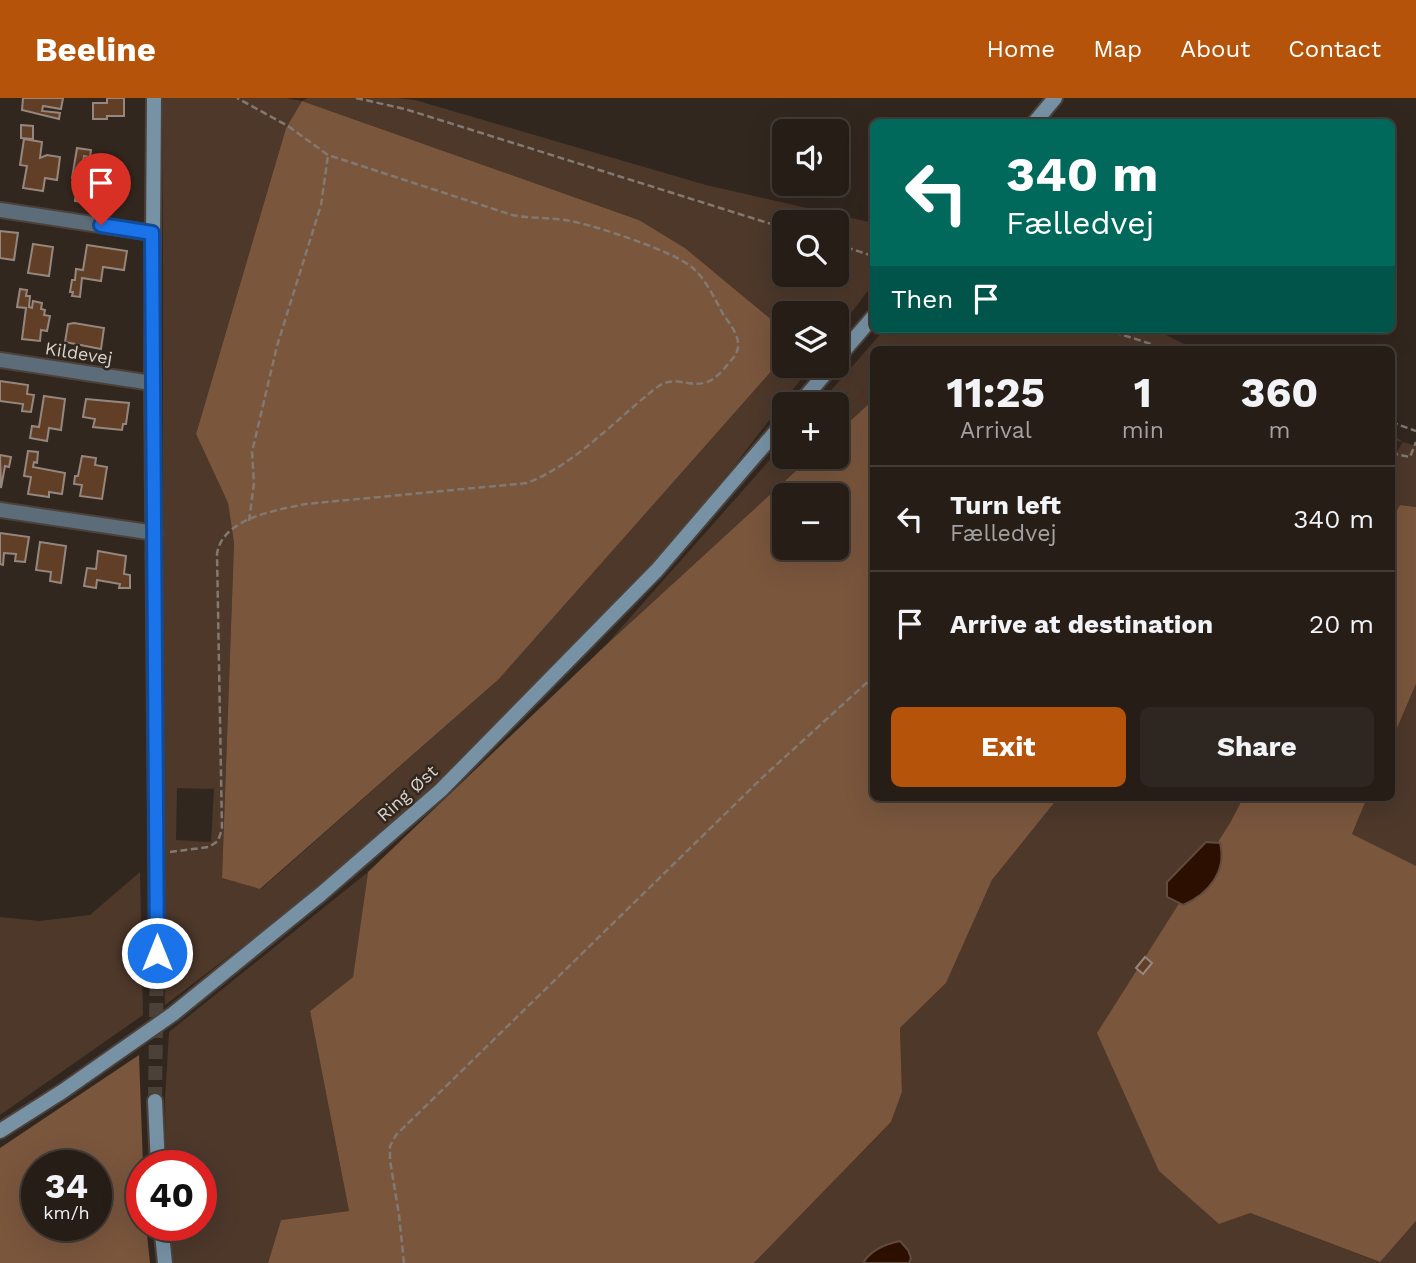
<!DOCTYPE html>
<html lang="en">
<head>
<meta charset="utf-8">
<style>
	body { margin:0; font-family:"Work Sans",sans-serif; background:#2e2620; color:#f1f3f6; height:100vh; display:flex; flex-direction:column; font-size:26px; white-space:nowrap }
	* { box-sizing:border-box; margin:0 }
	p { font-size:23px; color:#a4a2a1 }
	.icon { flex:none; width:38px; height:38px; fill:none; stroke:currentColor; stroke-width:2; stroke-linecap:round; stroke-linejoin:round }
	.map { position:relative; flex:1; overflow:hidden }
	.panel { position:absolute; left:870px; top:248px; width:525px; height:455px; display:flex; flex-direction:column; background:#261d17; border-radius:10px; box-shadow:0 7px 28px #0002,0 0 0 2px #423b36 }
	.panel>* { flex:none }
	.guide { position:absolute; left:870px; top:21px; width:525px; height:214px; border-radius:10px; box-shadow:0 7px 28px #0002,0 0 0 2px #423b36; background:#00695c; color:#fff; overflow:hidden }
	.controls { position:absolute; left:772px; top:21px; display:grid; gap:14px }
	.controls a { display:grid; place-items:center; width:77px; height:77px; border-radius:10px; background:#261d17; box-shadow:0 7px 28px #0002,0 0 0 2px #423b36; font-size:35px }
	.speed { position:absolute; left:21px; top:1052px; display:flex; gap:14px; font-size:35px; font-weight:700; text-align:center }
	.speed>* { display:grid; place-content:center; width:91px; height:91px; border-radius:50%; background:#261d17; box-shadow:0 7px 28px #0002,0 0 0 2px #423b36; line-height:1 }
	.speed small { font-size:18px; font-weight:400 }
	.speed .limit { border:10px solid #d22; background:#fff; color:#111 }
	.pin { position:absolute; display:grid; place-items:center; width:60px; height:60px; color:#fff; margin:-72px -30px; border-radius:50% 50% 50% 0; rotate:-45deg; box-shadow:0 0 7px #0007 }
	.pin .icon { rotate:45deg }
	.me { position:absolute; width:77px; margin:-38px; rotate:0deg; stroke-linejoin:round; filter:drop-shadow(0 0 5px #0008) }
	.turn { display:flex; align-items:center; gap:24px; height:147px; padding:0 21px; font-size:32px }
	.turn .icon { width:91px; height:91px; stroke-width:2.5 }
	.turn b { display:block; font-size:49px; line-height:60px }
	.then { display:flex; align-items:center; height:66px; padding:0 21px; background:#0003; gap:14px; font-size:26px }
	.eta { display:flex; justify-content:space-evenly; align-items:center; height:119px; text-align:center }
	.eta b { font-size:42px; font-weight:700; line-height:49px }
	.button { display:flex; gap:14px; margin-top:auto; padding:14px 21px }
	.button a { flex:1; height:80px; border-radius:10px; background:#b45309; color:#fff; font-size:28px; font-weight:700; line-height:80px; text-align:center }
	.button a+a { background:#2e2620; color:#f1f3f6 }
	ul { padding:0; list-style:none }
	li { display:flex; align-items:center; gap:21px; height:105px; padding:0 21px; border-top:2px solid #423b36 }
	li div { flex:1 }
	li b { display:block; font-size:26px }
	li em { font-style:normal }
	header { display:flex; align-items:center; gap:42px; box-sizing:border-box; height:98px; padding:0 35px; background:#b45309; color:#fff }
	header strong { font-size:33px }
	nav { display:flex; gap:38px; margin-inline-start:auto; font-size:24px }
	.map>svg:first-child { display:block }
	.green { fill:#4d382a; fill-rule:evenodd }
	.forest { fill:#7a563d; fill-rule:evenodd }
	.water { fill:#2d0f00; stroke:#614a3e; stroke-width:2 }
	.building { fill:#613e26; stroke:#95877e; stroke-width:2 }
	.lines { fill:none; stroke-linecap:round; stroke-linejoin:round }
	.secondary-tunnel { stroke:#4b4139; stroke-width:14; stroke-dasharray:14 7; stroke-linecap:butt }
	.street-casing { stroke:#4d423b; stroke-width:18 }
	.secondary-casing { stroke:#4d423b; stroke-width:18 }
	.path { stroke:#827972; stroke-width:2.5; stroke-dasharray:7 3.5; stroke-linecap:butt }
	.street { stroke:#5c6c78; stroke-width:14 }
	.secondary { stroke:#7792a5; stroke-width:14 }
	.route-casing { stroke:#114b97; stroke-width:18 }
	.route { stroke:#1a73e8; stroke-width:12 }
	.labels { text-anchor:middle; dominant-baseline:central; stroke-width:5; stroke-linejoin:round; paint-order:stroke }
	.street-label { font-size:18px; fill:#d9d2cd; stroke:#32271f }
</style>
</head>
<body>
<header>
<strong>Beeline</strong>
<nav><a>Home</a><a>Map</a><a>About</a><a>Contact</a></nav>
</header>
<div class="map">
<svg width="1416" height="1165" viewBox="0 0 1416 1165">
	<rect width="100%" height="100%" fill="#32271f"/>
	<!-- green -->
	<g class="green">
		<path d="M163 0H286L302 3 308 0H397L415 2 706 87 873 125V186L837 234 836 215H784V232L685 150 639 122 302 3 286 30 196 336 228 405 234 445 222 780 261 791 499 581 784 259V268H811L734 368 651 468 438 687 278 821 165 907 163 741ZM784 124H836V177H784ZM177 690 214 691 211 744 176 742Z"/>
		<polygon points="885,231 1154,231 1196,252 873,252 873,302 837,335 836,306 819,306"/>
		<polygon points="1391,336 1403,344 1416,348 1416,409 1400,407 1391,422 1391,363 1403,344 1391,341"/>
		<polygon points="784,346 784,359 811,359 605,548"/>
		<polygon points="1416,586 1416,769 1352,736 1367,700 1391,700 1391,644"/>
		<polygon points="1058,700 1243,700 1230,725 1250,1115 1379,1164 1416,1123 1416,1165 754,1165 891,1024 902,994 900,930 946,885 992,782"/>
		<polygon points="140,774 143,917 0,1017 0,819 39,823 90,817"/>
		<polygon points="368,774 353,879 310,913 349,1113 281,1122 268,1165 172,1165 168,1127 201,1127 201,1068 166,1068 165,1002 169,934"/>
	</g>
	<!-- forest -->
	<g class="forest">
		<polygon points="302,3 639,122 685,150 784,232 784,259 499,581 260,791 222,780 234,445 228,405 196,336 286,30"/>
		<path d="M873 302V700H1058L992 782 946 885 900 930 902 994 891 1024 754 1165H268L281 1122 349 1113 310 913 353 879 368 774 605 548 811 359H836L837 335ZM784 397H836V450H784Z"/>
		<polygon points="1400,407 1416,409 1416,586 1391,644 1391,422"/>
		<polygon points="1243,700 1367,700 1352,736 1416,768 1416,1123 1380,1164 1250,1115 1219,1126 1159,1073 1097,935 1230,725"/>
		<path d="M139 957 143 1067 142 1127H146L150 1165H0V1050ZM37 1068H96V1127H37Z"/>
	</g>
	<!-- water -->
	<g class="water">
		<path d="M1206 744 1220 745C1227 774 1208 796 1183 807L1167 799V784Z"/>
		<path d="M900 1143 908 1152 911 1160 909 1165H863C871 1152 885 1146 900 1143Z"/>
	</g>
	<!-- building -->
	<g class="building">
		<polygon points="23,0 63,0 61,11 43,8 42,13 60,15 59,21 22,12"/>
		<polygon points="107,0 124,0 124,18 107,18 107,21 93,21 93,5 107,5"/>
		<polygon points="21,27 33,28 33,41 21,40"/>
		<polygon points="24,41 42,44 40,60 47,57 60,59 57,82 45,80 43,93 23,90 27,68 20,67"/>
		<polygon points="77,50 91,52 90,59 84,58 82,70 99,72 94,106 75,103 78,81 72,80"/>
		<polygon points="0,133 18,135 14,162 0,160"/>
		<polygon points="33,146 53,149 49,178 28,175"/>
		<polygon points="87,147 127,153 124,172 103,169 101,183 82,180 80,199 72,198 73,194 70,194 72,182 75,182 76,171 83,172"/>
		<polygon points="20,191 27,192 26,198 30,198 29,209 32,210 33,203 42,205 41,211 45,212 44,217 50,218 47,233 41,232 40,243 22,241 26,210 17,209"/>
		<polygon points="74,225 104,230 101,251 65,244 68,226"/>
		<polygon points="0,283 28,287 27,296 34,297 31,314 22,313 23,306 0,303"/>
		<polygon points="44,298 65,301 61,332 49,330 47,343 30,340 32,328 39,329"/>
		<polygon points="86,301 129,305 126,326 123,326 122,332 93,329 95,321 83,319"/>
		<polygon points="28,353 38,354 37,365 34,364 33,369 65,375 62,396 49,394 49,399 28,396 31,379 24,378"/>
		<polygon points="0,357 11,359 9,369 5,368 1,390"/>
		<polygon points="82,358 96,360 95,367 107,369 102,401 80,398 82,387 74,386 75,378 78,378"/>
		<polygon points="0,435 29,439 25,464 15,463 16,456 4,455 3,467 0,466"/>
		<polygon points="40,444 66,448 61,485 50,483 51,474 36,472"/>
		<polygon points="98,453 126,458 124,476 130,477 130,490 119,490 120,486 97,482 96,490 84,488 87,470 96,471"/>
		<polygon points="1145,859 1152,865 1143,876 1136,870"/>
	</g>
	<g class="lines">
		<!-- secondary-tunnel -->
		<polyline class="secondary-tunnel" points="155,1003 157,855"/>
		<!-- street casing -->
		<g class="street-casing">
			<g id="street">
				<polyline points="0,112 152,135"/>
				<polyline points="0,262 152,285"/>
				<polyline points="0,412 155,435"/>
			</g>
		</g>
		<!-- secondary casing -->
		<g class="secondary-casing">
			<g id="secondary">
				<polyline points="154,0 152,285 157,855"/>
				<polyline points="1035,24 1055,0"/>
				<polyline points="836,262 873,219"/>
				<polyline points="799,306 832,268"/>
				<polyline points="155,1003 158,1068"/>
				<polyline points="0,1033 63,993 173,916 321,796 441,692 657,472 784,324"/>
				<polyline points="161,1127 165,1165"/>
			</g>
		</g>
		<!-- path -->
		<g class="path">
			<polyline points="356,0 405,11 784,130"/>
			<polyline points="836,146 873,158"/>
			<polyline points="1104,231 1170,252"/>
			<polyline points="1391,324 1416,333"/>
			<polyline points="1391,355 1410,359 1416,344"/>
			<polyline points="249,423 254,385 252,354 277,248 321,107 328,57"/>
			<path d="M170 754 209 749 218 743 222 731 217 456C222 420 277 412 306 406L527 385C576 366 615 322 656 290 675 275 688 291 707 284 717 281 727 267 734 259 745 244 732 229 723 216 715 201 706 182 694 171 677 154 596 128 571 123 551 119 532 121 512 117L328 57 288 28 237 0"/>
			<polyline points="404,1165 399,1117 390,1062 390,1048 396,1037 764,678 873,579"/>
		</g>
		<!-- street -->
		<use href="#street" class="street"/>
		<!-- secondary -->
		<use href="#secondary" class="secondary"/>
	</g>
	<g class="lines">
		<!-- route casing -->
		<g class="route-casing">
			<polyline id="route" points="101,127 152,135 157,855"/>
		</g>
		<!-- route -->
		<use href="#route" class="route"/>
	</g>
	<g class="labels">
		<!-- street labels -->
		<g class="street-label">
			<text transform="translate(79 255) rotate(9)">Kildevej</text>
			<text transform="translate(407 695) rotate(-42)">Ring Øst</text>
		</g>
	</g>
</svg>
<div class="controls">
<a><svg class="icon" aria-label="sound" viewBox="0 0 24 24"><path d="M4 9h4l5-4v14l-5-4H4zM17 9q2 3 0 6"/></svg></a>
<a><svg class="icon" aria-label="search" viewBox="0 0 24 24"><circle cx="10" cy="10" r="6"/><path d="M15 15l6 6"/></svg></a>
<a><svg class="icon" aria-label="layers" viewBox="0 0 24 24"><path d="M12 4l9 5-9 5-9-5zM3 14l9 5 9-5"/></svg></a>
<a>+</a>
<a>−</a>
</div>
<div class="speed"><div>34<small>km/h</small></div><div class="limit">40</div></div>
<div class="pin" style="left:101px;top:127px;background:#d93025"><svg class="icon" aria-label="arrive" viewBox="0 0 24 24"><path d="M6 21V4h12l-3 4 3 4H6"/></svg></div>
<svg class="me" style="left:157px;top:855px" viewBox="-20 -20 40 40"><circle r="17" fill="#1a73e8" stroke="#fff" stroke-width="3"/><path d="M0-11L8 9 0 5-8 9z" fill="#fff"/></svg>
<div class="guide">
<div class="turn"><svg class="icon" aria-label="left" viewBox="0 0 24 24"><path d="M17 20v-9H6M10 6l-5 5 5 5"/></svg><div><b>340 m</b>Fælledvej</div></div>
<div class="then">Then<svg class="icon" aria-label="arrive" viewBox="0 0 24 24"><path d="M6 21V4h12l-3 4 3 4H6"/></svg></div>
</div>
<section class="panel">
<div class="eta">
<div><b>11:25</b><p>Arrival</p></div>
<div><b>1</b><p>min</p></div>
<div><b>360</b><p>m</p></div>
</div>
<ul>
<li><svg class="icon" aria-label="left" viewBox="0 0 24 24"><path d="M17 20v-9H6M10 6l-5 5 5 5"/></svg><div><b>Turn left</b><p>Fælledvej</p></div><em>340 m</em></li>
<li><svg class="icon" aria-label="arrive" viewBox="0 0 24 24"><path d="M6 21V4h12l-3 4 3 4H6"/></svg><div><b>Arrive at destination</b></div><em>20 m</em></li>
</ul>
<div class="button"><a>Exit</a><a>Share</a></div>
</section>
</div>
</body>
</html>
